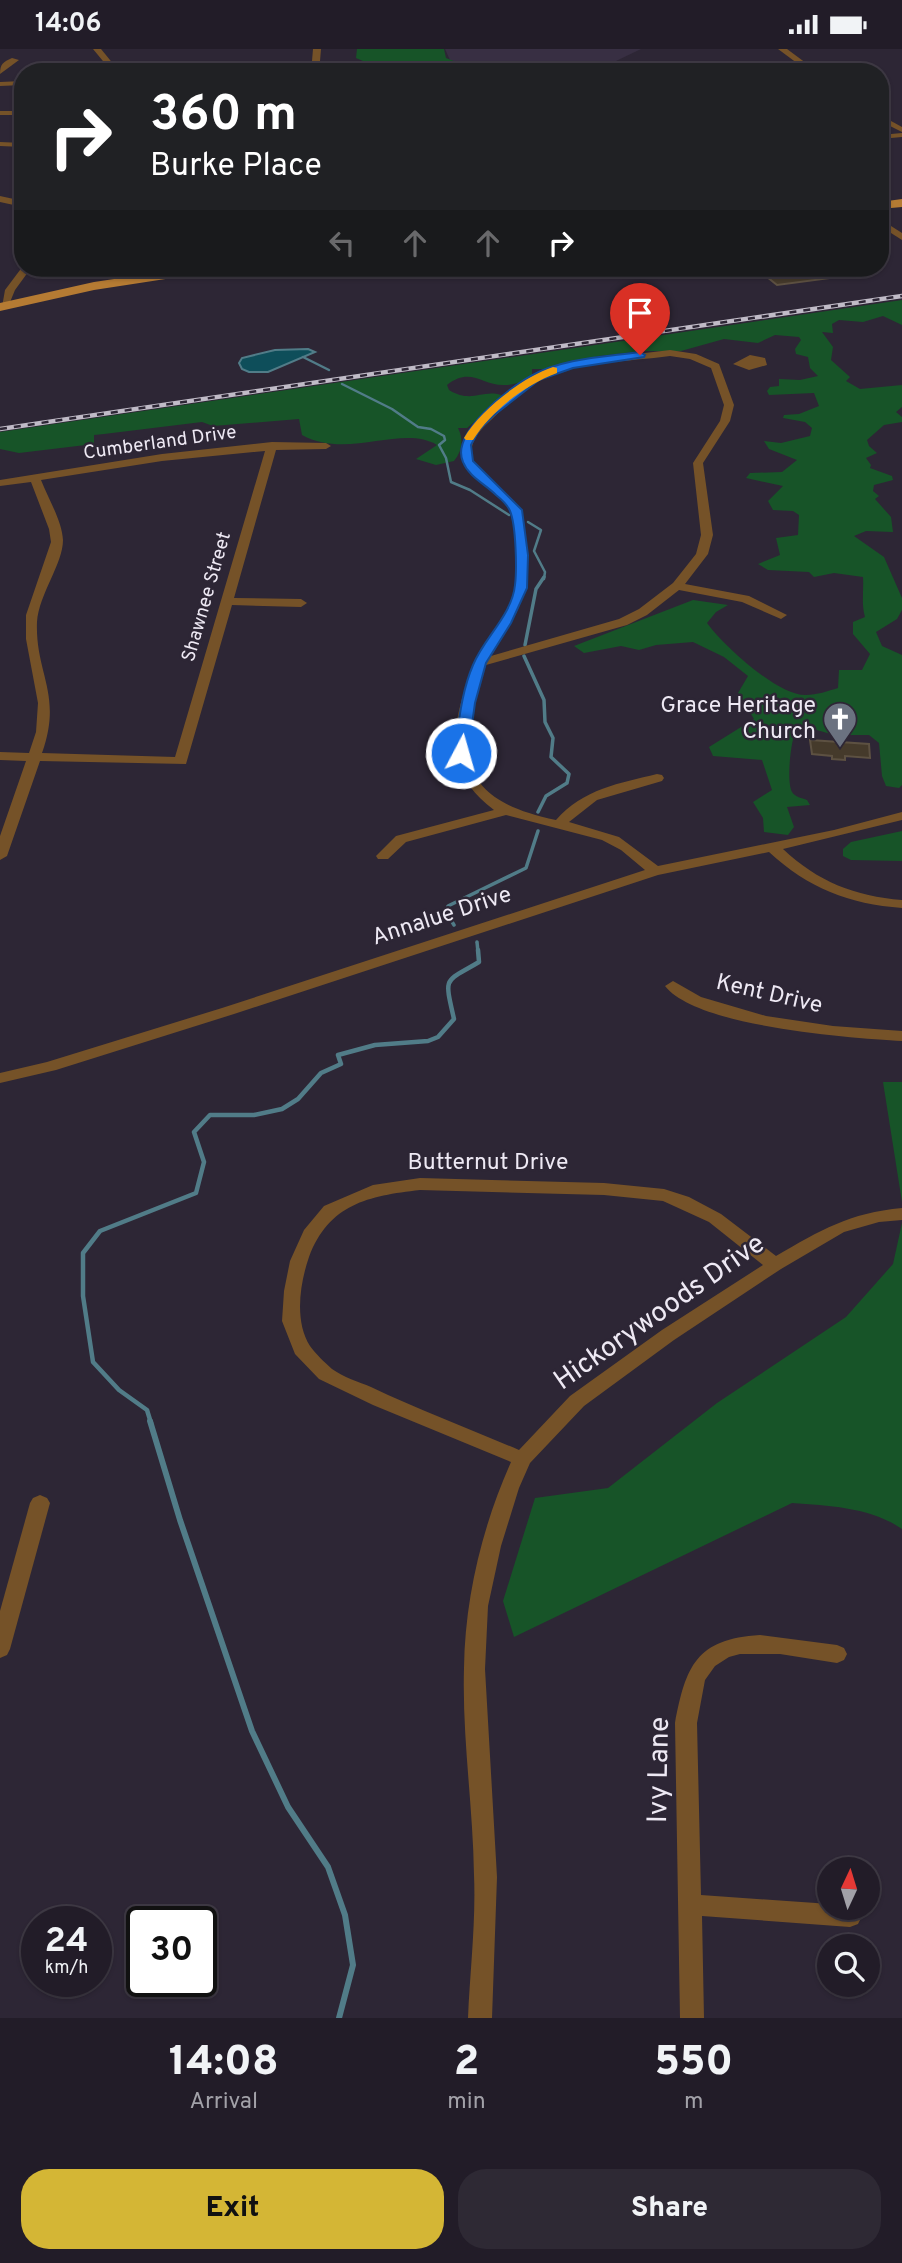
<!DOCTYPE html>
<html lang="en">
<head>
<meta charset="utf-8">
<style>
	body { margin:0; font-family:Overpass,sans-serif; background:#2e2934; color:#f1f3f6; height:100vh; display:flex; flex-direction:column; font-size:26px; white-space:nowrap }
	* { box-sizing:border-box; margin:0 }
	p { font-size:23px; color:#a2a1a8 }
	.icon { flex:none; width:38px; height:38px; fill:none; stroke:currentColor; stroke-width:2; stroke-linecap:round; stroke-linejoin:round }
	.map { position:relative; height:1969px; overflow:hidden }
	.drawer { display:flex; flex-direction:column; background:#221c28; flex:1 }
	.drawer>* { flex:none }
	.top-card { position:absolute; left:14px; top:14px; width:875px; height:214px; border-radius:28px; box-shadow:0 2px 5px #0004,0 0 0 2px #3f3a45; background:#202124; color:#fff; overflow:hidden }
	.needle { width:46px; rotate:4deg }
	.controls { position:absolute; left:817px; top:1808px; display:grid; gap:14px }
	.controls a { display:grid; place-items:center; width:63px; height:63px; border-radius:50%; background:#221c28; box-shadow:0 2px 5px #0004,0 0 0 2px #3f3a45; font-size:35px }
	.speed { position:absolute; left:21px; top:1857px; display:flex; gap:14px; font-size:35px; font-weight:700; text-align:center }
	.speed>* { display:grid; place-content:center; width:91px; height:91px; border-radius:50%; background:#221c28; box-shadow:0 2px 5px #0004,0 0 0 2px #3f3a45; line-height:1 }
	.speed small { font-size:18px; font-weight:400 }
	.speed .limit { border:4px solid #111; border-radius:10px; background:#fff; color:#111 }
	.pin { position:absolute; display:grid; place-items:center; width:60px; height:60px; color:#fff; margin:-72px -30px; border-radius:50% 50% 50% 0; rotate:-45deg; box-shadow:0 0 7px #0007 }
	.pin .icon { rotate:45deg }
	.me { position:absolute; width:77px; margin:-38px; rotate:6deg; stroke-linejoin:round; filter:drop-shadow(0 0 5px #0008) }
	.turn { display:flex; align-items:center; gap:24px; height:147px; padding:0 21px; font-size:32px }
	.turn .icon { width:91px; height:91px; stroke-width:2.5 }
	.turn b { display:block; font-size:49px; line-height:60px }
	.lanes { display:flex; align-items:center; height:66px; padding:0 21px; background:#0003; justify-content:center; gap:35px; direction:ltr }
	.lanes .off { opacity:.35 }
	.eta { display:flex; justify-content:space-evenly; align-items:center; height:119px; text-align:center }
	.eta b { font-size:42px; font-weight:800; line-height:49px }
	.cta { display:flex; gap:14px; margin-top:auto; padding:14px 21px }
	.cta a { flex:1; height:80px; border-radius:28px; background:#d4b635; color:#111; font-size:28px; font-weight:800; line-height:80px; text-align:center }
	.cta a+a { background:#2e2934; color:#f1f3f6 }
	.status { display:flex; justify-content:space-between; align-items:center; height:49px; padding:0 35px; background:#221c28; direction:ltr }
	.status svg { height:19px; fill:currentColor }
	.map>svg:first-child { display:block }
	.built { fill:#382f43 }
	.green { fill:#175428 }
	.water { fill:#0e4e5a; stroke:#517c88; stroke-width:2 }
	.lines { fill:none; stroke-linecap:round; stroke-linejoin:round }
	.stream-far3 { stroke:#517c88; stroke-width:2.5 }
	.stream-far2 { stroke:#517c88; stroke-width:3.5 }
	.stream-far1 { stroke:#517c88; stroke-width:4.5 }
	.stream { stroke:#517c88; stroke-width:6 }
	.building { fill:#453a2b; stroke:#5d5142; stroke-width:2 }
	.street { fill:#755228; fill-rule:evenodd }
	.primary { fill:#b57b33; fill-rule:evenodd }
	.rail-casing { stroke:#c0bbc7; stroke-width:4.5 }
	.rail { stroke:#2d2635; stroke-width:2.5; stroke-dasharray:7; stroke-linecap:butt }
	.route { fill:#1a73e8; stroke:#114b97; stroke-width:2 }
	.slow { fill:#f59e0b }
	.labels { text-anchor:middle; dominant-baseline:central; stroke-width:5; stroke-linejoin:round; paint-order:stroke }
	.far-street-label { font-size:19px; fill:#eee9f4; stroke:#2d2635 }
	.poi-label { font-size:23px; fill:#eee9f4; stroke:#2d2635; text-anchor:end }
	.street-label { font-size:23px; fill:#eee9f4; stroke:#2d2635 }
	.near-street-label { font-size:28px; fill:#eee9f4; stroke:#2d2635 }
</style>
</head>
<body>
<div class="status"><b>14:06</b><svg viewBox="0 0 49 12"><path d="M0 12V9h3v3zM5 12V6h3v6zM10 12V3h3v9zM15 12V0h3v12zM26 1h20v11H26zM47 4h2v5h-2z"/></svg></div>
<div class="map">
<svg width="902" height="1969" viewBox="0 0 902 1969">
	<rect width="100%" height="100%" fill="#2d2635"/>
	<!-- built -->
	<polygon class="built" points="445,0 641,0 593,23 481,23 450,11"/>
	<!-- green -->
	<g class="green">
		<polygon points="357,0 444,0 446,9 483,23 388,23 356,9"/>
		<path d="M902 251V276L883 267 863 273 839 271 832 275 833 284 822 283 833 298 831 311 850 328 846 332 860 340 902 336V358L896 363 902 368V373L884 376 867 391 869 397 877 404 866 409 871 416 870 419 892 427 893 431 874 436 873 442 879 447 875 450 891 468 893 483 866 482 854 487 884 508 902 549V561L897 570 876 583 882 597 902 606V736L899 739 886 737 882 727 879 694 869 686H834L810 679H797C791 688 786 732 792 743 795 748 802 749 807 751L810 756 787 758 794 778 788 786 764 783 763 769 753 753 772 741 762 711 713 707 709 698 754 670 738 644 748 627 724 608 693 593 656 596 639 601 621 597 584 604 574 597 693 551 728 556 716 563 707 574C723 596 778 647 806 646 817 646 828 642 838 639L839 621H862L870 605 853 585V573L865 568C861 554 864 542 863 528L834 524 814 528 809 523 768 521 758 515 780 506 776 489 798 486 799 466 793 462 773 461 768 452 783 437 746 429 750 424 782 423 797 411 769 400 764 392 781 394 810 387 812 379 805 373 783 369 784 366 799 365 819 357 814 344 769 346 767 342 770 338 779 337V330L800 331 818 327 810 319 808 308 796 305 795 300 801 291 799 288 775 286 758 294 724 290 681 302H642L599 307 546 320H532V327C524 332 515 336 505 336 482 337 471 317 447 336L449 341C472 355 482 340 501 346L502 350 467 379H458C464 391 462 402 454 412L436 416 416 410 437 396C402 375 348 411 302 386L299 370 213 377 202 373 104 385 94 386V395L19 404 0 400V383Z"/>
		<polygon points="902,782 902,812 851,811 843,807 843,800 851,793"/>
		<polygon points="883,1033 902,1033 902,1153"/>
		<path d="M902 1174V1480C870 1458 830 1457 792 1454L514 1588 503 1552 535 1449 608 1439 717 1354 846 1268 893 1215Z"/>
	</g>
	<!-- water -->
	<polygon class="water" points="308,300 315,303 268,323 249,323 242,320 239,314 242,309 275,301"/>
	<g class="lines">
		<!-- stream-far3 -->
		<g class="stream-far3">
			<polyline points="303,308 329,321"/>
			<polyline points="342,335 392,360 418,378 431,380 444,387 445,391 439,396 446,409 451,433 470,441 509,466"/>
			<polyline points="528,473 541,481 534,502 545,523 544,530"/>
		</g>
		<!-- stream-far2 -->
		<g class="stream-far2">
			<polyline points="525,596 536,540 544,528"/>
			<polyline points="524,607 544,651 545,673 553,689 551,708 569,725 567,734 546,747 538,763"/>
			<polyline points="454,876 446,863 448,857 526,819 538,782"/>
			<polyline points="477,893 478,903"/>
		</g>
		<!-- stream-far1 -->
		<path class="stream-far1" d="M151 1374 147 1361 119 1341 93 1313 83 1247V1204L100 1182 196 1144 204 1113 194 1083 210 1066H254L282 1060 298 1050 321 1024 341 1015 338 1006 375 996 428 992 438 988 454 970C444 926 444 934 479 913L478 901"/>
		<!-- stream -->
		<polyline class="stream" points="150,1372 180,1471 252,1682 288,1758 328,1818 345,1866 353,1916 339,1969"/>
	</g>
	<!-- building -->
	<g class="building">
		<polygon points="756,219 845,219 846,227 777,236"/>
		<polygon points="810,691 869,695 870,709 845,707 845,711 832,710 832,707 812,705"/>
	</g>
	<g class="lines">
		<!-- street -->
		<g class="street">
			<polygon points="93,0 101,0 119,22 145,18 231,20 315,15 312,12 313,0 321,0 320,12 329,21 112,23"/>
			<polygon points="778,0 787,0 818,23 809,23"/>
			<path d="M12 9 19 11 0 25C0 15 3 13 12 9Z"/>
			<polygon points="641,17 657,23 621,23 622,21"/>
			<polygon points="23,32 23,36 0,37 0,33"/>
			<rect x="0" y="62" width="23" height="4"/>
			<polygon points="880,66 902,78 902,83 880,72"/>
			<polygon points="902,84 902,88 880,90 880,86"/>
			<polygon points="0,93 23,94 23,98 0,97"/>
			<polygon points="0,147 23,152 23,158 0,153"/>
			<polygon points="880,170 902,184 902,191 880,177"/>
			<polygon points="23,217 31,219 15,241 8,258 2,258 5,241"/>
			<path d="M670 301 696 305 719 315 734 356 730 372 703 414 713 486 708 505 685 535 749 547 787 566 781 570 742 553 679 541 647 566 627 576 486 616C459 703 452 749 556 771 583 740 620 734 657 725L662 726 664 729 662 732 597 751 569 773 619 788 658 817 834 781 902 763V771L783 800C818 833 855 847 902 851V859C849 855 808 839 769 803L658 826 234 965 56 1021 0 1034V1024L47 1013 222 959 645 821 621 801 602 791 506 766 406 793 388 810H378L376 807 396 787 494 761C450 728 449 692 464 643 467 633 470 622 474 613 487 588 509 566 515 538 518 523 517 472 509 460 491 433 442 420 470 380 475 372 485 365 493 358 504 347 516 336 530 328 567 307 628 307 670 301ZM670 307 690 310 711 319 724 356 720 372 693 414 701 486 696 505 673 534 639 560 619 570 491 607C521 559 533 542 525 483 524 475 524 464 519 458 507 441 483 431 474 413 466 396 479 382 490 372 505 358 520 340 539 331 578 312 628 313 670 307Z"/>
			<polygon points="750,306 765,309 767,316 749,321 733,315"/>
			<path d="M272 393 326 394 331 397 326 400 276 401 234 549 301 550 307 554 301 558 232 556 186 715 40 712 7 807 0 811V787L26 712 0 711V703L29 704 36 683 38 654 26 590V566L51 493 49 480 31 433 0 437V431L162 405ZM265 402 175 708 42 704C63 645 35 625 37 573 39 545 63 515 63 491 62 472 48 449 41 431L162 412Z"/>
			<path d="M673 932 701 948 766 967 833 977 902 982V992C850 989 697 978 665 937Z"/>
			<path d="M420 1129 604 1134 664 1140 689 1148 721 1165 776 1207C821 1181 849 1164 902 1159V1171L879 1173 844 1183 781 1220 674 1291 584 1357 530 1414 519 1439 501 1497 488 1557 485 1620 497 1828 492 1969H468C470 1922 476 1873 474 1826 473 1757 462 1688 464 1619 465 1549 482 1478 511 1413L373 1356 319 1330 295 1305 282 1272 284 1242 290 1212 304 1181 324 1157 373 1136ZM420 1141 604 1146 663 1152 709 1173 763 1216 662 1281 570 1347 519 1401C470 1380 419 1361 371 1338 359 1333 343 1328 332 1320 325 1314 315 1304 310 1297 294 1272 300 1234 309 1208 329 1155 368 1147 420 1141Z"/>
			<polygon points="40,1446 47,1449 50,1454 10,1600 7,1606 0,1609 0,1562 30,1454 33,1449"/>
			<path d="M760 1586 837 1596 844 1599 847 1605 844 1611 837 1614 780 1605H740L729 1608 715 1617 705 1631 697 1674 701 1846 830 1855V1858H856L862 1867 858 1875 850 1878 702 1867 704 1969H680L675 1674C686 1617 696 1590 760 1586Z"/>
		</g>
		<!-- primary -->
		<g class="primary">
			<polygon points="902,150 902,158 880,160 880,153"/>
			<polygon points="188,219 217,219 211,223 94,241 0,262 0,254 94,233"/>
		</g>
		<!-- rail casing -->
		<g class="rail-casing">
			<polyline id="rail" points="0,380 902,247"/>
		</g>
		<!-- rail -->
		<use href="#rail" class="rail"/>
	</g>
	<!-- route -->
	<path class="route" d="M640 303 645 306 644 308 573 319 539 331 493 367 479 381 471 396 473 412 522 461 528 506 527 539 511 574 486 614 475 654 468 704 466 707H456L454 704C459 674 461 644 473 616 484 589 512 566 515 536 517 520 516 476 510 462 508 457 501 450 496 446 485 435 469 428 463 413 450 384 509 339 531 327 563 309 605 308 640 303Z"/>
	<!-- slow -->
	<path class="slow" d="M553 318 557 319V324C525 336 491 362 473 391H466L464 389C480 361 523 328 553 318Z"/>
	<!-- icons -->
	<defs>
		<g id="church-pin" transform="scale(1.75)"><path d="M0 17L-7.5 6A9.5 9.5 0 1 1 7.5 6Z" fill="#6b7280" stroke="#2d2635"/><path d="M-1.2-6h2.4v3.5h3.3v2.4h-3.3V6h-2.4V-.1h-3.3v-2.4h3.3Z" fill="#fff"/></g>
	</defs>
	<g fill-rule="evenodd">
		<use href="#church-pin" x="840" y="670"/>
	</g>
	<g class="labels">
		<!-- far-street labels -->
		<g class="far-street-label">
			<text transform="translate(160 394) rotate(-8)">Cumberland Drive</text>
			<text transform="translate(207 548) rotate(-74)">Shawnee Street</text>
		</g>
		<!-- poi labels -->
		<g class="poi-label">
			<text x="816" y="657">Grace Heritage<tspan x="816" dy="26">Church</tspan></text>
		</g>
		<!-- street labels -->
		<g class="street-label">
			<text transform="translate(442 868) rotate(-18)">Annalue Drive</text>
			<text transform="translate(769 946) rotate(13)">Kent Drive</text>
			<text x="488" y="1114">Butternut Drive</text>
		</g>
		<!-- near-street labels -->
		<g class="near-street-label">
			<text transform="translate(660 1264) rotate(-35)">Hickorywoods Drive</text>
			<text transform="translate(660 1721) rotate(-89)">Ivy Lane</text>
		</g>
	</g>
</svg>
<div class="controls">
<a><svg class="needle" viewBox="-14 -14 28 28"><path d="M0-13l5 13h-10z" fill="#e53935"/><path d="M0 13l5-13h-10z" fill="#a2a1a8"/></svg></a>
<a><svg class="icon" aria-label="search" viewBox="0 0 24 24"><circle cx="10" cy="10" r="6"/><path d="M15 15l6 6"/></svg></a>
</div>
<div class="speed"><div>24<small>km/h</small></div><div class="limit">30</div></div>
<div class="pin" style="left:640px;top:306px;background:#d93025"><svg class="icon" aria-label="arrive" viewBox="0 0 24 24"><path d="M6 21V4h12l-3 4 3 4H6"/></svg></div>
<svg class="me" style="left:461px;top:704px" viewBox="-20 -20 40 40"><circle r="17" fill="#1a73e8" stroke="#fff" stroke-width="3"/><path d="M0-11L8 9 0 5-8 9z" fill="#fff"/></svg>
<div class="top-card">
<div class="turn"><svg class="icon" aria-label="right" viewBox="0 0 24 24"><path d="M7 20v-9h11M14 6l5 5-5 5"/></svg><div><b>360 m</b>Burke Place</div></div>
<div class="lanes"><svg class="icon off" aria-label="left" viewBox="0 0 24 24"><path d="M17 20v-9H6M10 6l-5 5 5 5"/></svg><svg class="icon off" aria-label="ahead" viewBox="0 0 24 24"><path d="M12 20V5M6 11l6-6 6 6"/></svg><svg class="icon off" aria-label="ahead" viewBox="0 0 24 24"><path d="M12 20V5M6 11l6-6 6 6"/></svg><svg class="icon" aria-label="right" viewBox="0 0 24 24"><path d="M7 20v-9h11M14 6l5 5-5 5"/></svg></div>
</div>
</div>
<section class="drawer">
<div class="eta">
<div><b>14:08</b><p>Arrival</p></div>
<div><b>2</b><p>min</p></div>
<div><b>550</b><p>m</p></div>
</div>
<div class="cta"><a>Exit</a><a>Share</a></div>
</section>
</body>
</html>
